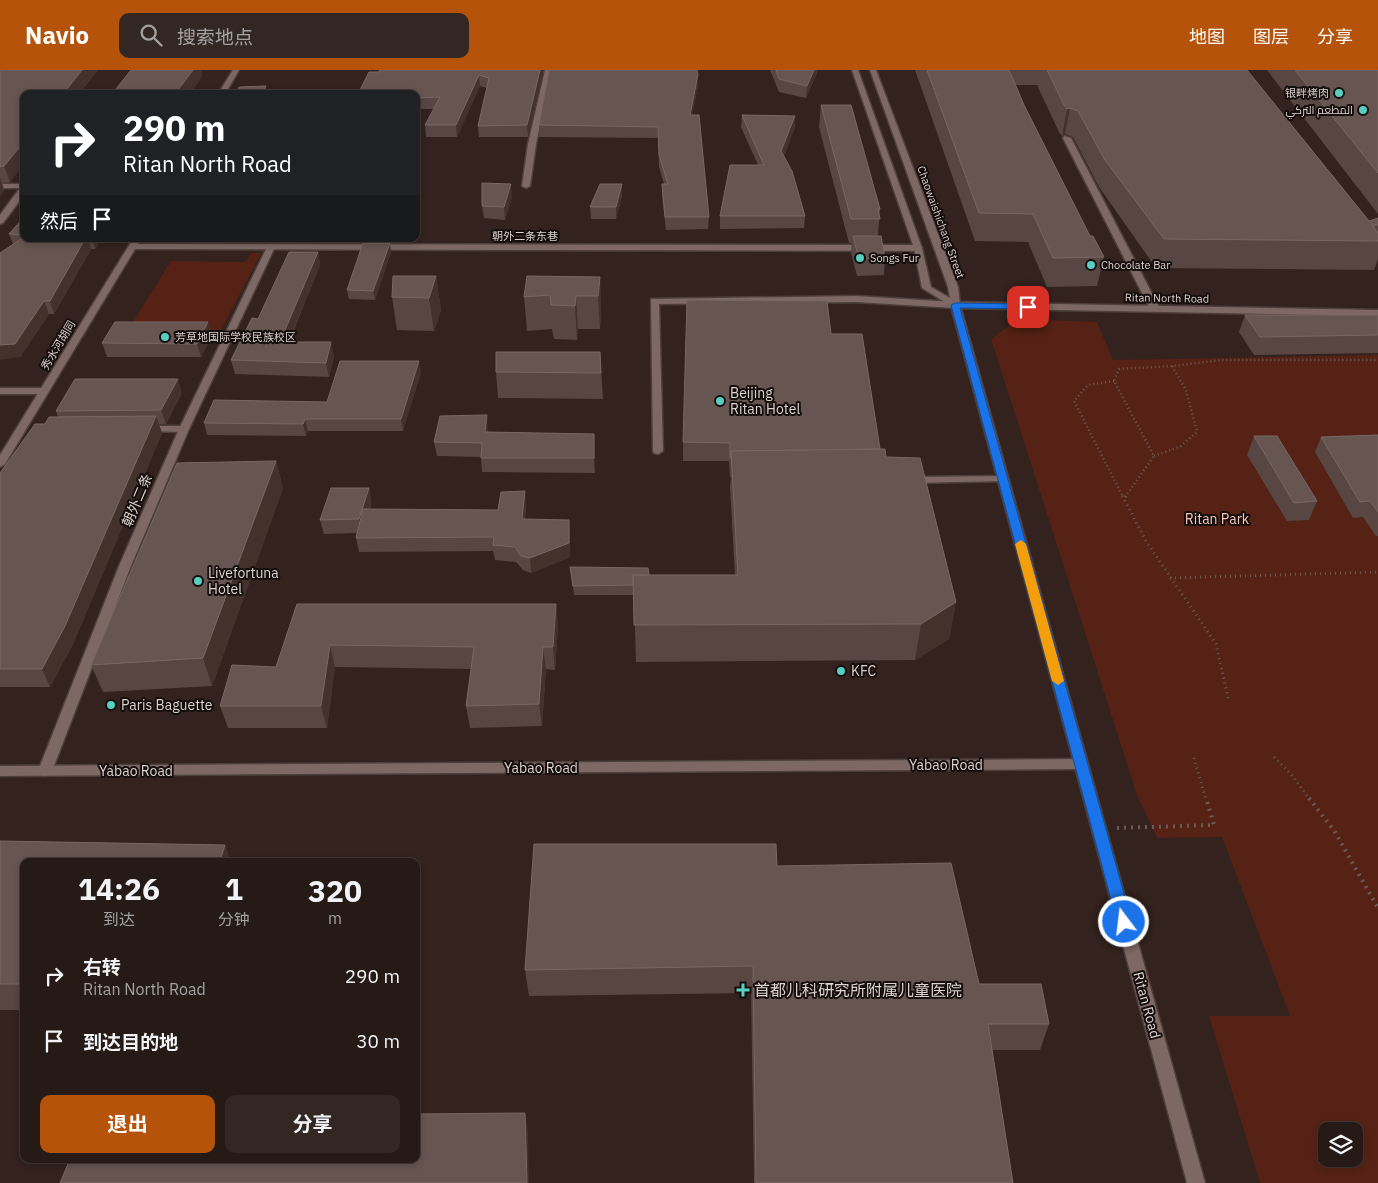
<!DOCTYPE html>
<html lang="zh">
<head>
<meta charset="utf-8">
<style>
	body { margin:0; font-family:"IBM Plex Sans",Cairo,"Noto Sans SC",sans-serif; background:#322723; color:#f1f3f6; height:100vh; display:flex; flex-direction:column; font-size:19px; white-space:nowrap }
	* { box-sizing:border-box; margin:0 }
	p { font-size:16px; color:#a4a1a1 }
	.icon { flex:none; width:28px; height:28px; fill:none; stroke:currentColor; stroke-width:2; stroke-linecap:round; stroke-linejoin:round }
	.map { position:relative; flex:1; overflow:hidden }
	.details { position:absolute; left:20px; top:788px; width:400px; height:305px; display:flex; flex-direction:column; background:#261a16; border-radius:10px; box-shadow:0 2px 8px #0003,0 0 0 1px #423835 }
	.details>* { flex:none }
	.banner { position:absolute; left:20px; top:20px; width:400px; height:152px; border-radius:10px; box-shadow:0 2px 8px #0003,0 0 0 1px #423835; background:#202124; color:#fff; overflow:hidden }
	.fabs { position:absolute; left:1318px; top:1052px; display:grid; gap:10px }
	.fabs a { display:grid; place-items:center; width:45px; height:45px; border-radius:10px; background:#261a16; box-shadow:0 2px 8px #0003,0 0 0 1px #423835; font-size:25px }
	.pin { position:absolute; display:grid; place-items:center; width:42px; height:42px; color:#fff; margin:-21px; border-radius:10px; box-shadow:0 2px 8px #0006 }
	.me { position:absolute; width:55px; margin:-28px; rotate:345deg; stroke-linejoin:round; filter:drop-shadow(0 0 4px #0008) }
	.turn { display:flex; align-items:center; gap:18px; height:105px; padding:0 20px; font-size:22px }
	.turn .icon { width:65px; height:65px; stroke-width:2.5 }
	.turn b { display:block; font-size:35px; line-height:42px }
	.then { display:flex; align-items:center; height:48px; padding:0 20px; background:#0003; gap:10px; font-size:19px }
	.eta { display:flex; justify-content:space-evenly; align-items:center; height:85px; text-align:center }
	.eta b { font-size:30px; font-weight:700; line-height:35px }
	.primary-button { display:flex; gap:10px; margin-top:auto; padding:10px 20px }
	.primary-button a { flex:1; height:58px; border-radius:10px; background:#b45309; color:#fff; font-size:20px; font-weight:700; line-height:58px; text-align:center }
	.primary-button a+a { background:#322723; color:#f1f3f6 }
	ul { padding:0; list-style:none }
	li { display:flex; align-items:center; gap:15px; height:65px; padding:0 20px }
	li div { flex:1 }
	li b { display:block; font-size:19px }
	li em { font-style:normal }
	header { display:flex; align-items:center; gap:30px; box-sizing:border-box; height:70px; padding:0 25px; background:#b45309; color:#fff }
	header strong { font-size:24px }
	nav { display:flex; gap:28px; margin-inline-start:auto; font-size:18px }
	.search { width:350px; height:45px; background:#322723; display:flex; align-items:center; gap:12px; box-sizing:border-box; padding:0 18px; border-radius:10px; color:#a4a1a1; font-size:19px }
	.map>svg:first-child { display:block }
	.green { fill:#552215; fill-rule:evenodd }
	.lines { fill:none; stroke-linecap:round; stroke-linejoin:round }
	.lane-casing { stroke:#4d3f3b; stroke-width:3 }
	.street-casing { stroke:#4d3f3b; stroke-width:3 }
	.secondary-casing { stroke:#4d3f3b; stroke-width:3 }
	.path-far2 { stroke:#6b5b58; stroke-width:2.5; stroke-dasharray:1 3; stroke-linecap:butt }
	.path-far1 { stroke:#6b5b58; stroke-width:3; stroke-dasharray:1 4; stroke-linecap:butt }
	.path { stroke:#6b5b58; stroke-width:4; stroke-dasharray:2 5; stroke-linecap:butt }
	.lane { fill:#7d6863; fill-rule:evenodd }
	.street { fill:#7d6863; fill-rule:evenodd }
	.secondary { fill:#7d6863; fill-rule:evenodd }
	.wall { fill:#574641 }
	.shaded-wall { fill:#43312c }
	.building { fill:#665550; stroke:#786864 }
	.route { fill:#1a73e8; stroke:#114b97 }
	.slow { fill:#f59e0b }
	.poi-dot { fill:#58cec0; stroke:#150e0c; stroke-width:2 }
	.labels { text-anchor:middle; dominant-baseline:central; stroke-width:4; stroke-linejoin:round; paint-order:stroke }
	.far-poi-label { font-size:11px; fill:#ded2cf; stroke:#150e0c; text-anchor:start }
	.far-street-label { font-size:11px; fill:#ded2cf; stroke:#150e0c }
	.poi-label { font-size:14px; fill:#ded2cf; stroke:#150e0c; text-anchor:start }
	.street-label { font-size:14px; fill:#ded2cf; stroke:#150e0c }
	.park-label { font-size:14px; fill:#f6c7bb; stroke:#150e0c }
	.near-poi-label { font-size:16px; fill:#ded2cf; stroke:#150e0c; text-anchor:start }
</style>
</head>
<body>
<header>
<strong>Navio</strong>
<div class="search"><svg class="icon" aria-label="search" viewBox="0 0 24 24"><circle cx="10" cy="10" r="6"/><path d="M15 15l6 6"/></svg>搜索地点</div>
<nav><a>地图</a><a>图层</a><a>分享</a></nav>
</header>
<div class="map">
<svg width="1378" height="1113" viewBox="0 0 1378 1113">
	<rect width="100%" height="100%" fill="#33221e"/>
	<!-- green -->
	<g class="green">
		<polygon points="251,183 261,183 221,261 128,260 171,191 246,192"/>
		<path d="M1018 249 1097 252 1113 290 1378 285V1113H1260L1209 946H1290L1222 767 1157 768 1137 725 991 269ZM1326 1061H1354V1089H1326Z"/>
	</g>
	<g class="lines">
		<!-- lane casing -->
		<g class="lane-casing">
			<g id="lane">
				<polygon points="545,0 551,0 536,74 530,116 526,118 522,116 528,74"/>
				<polygon points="1064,66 1071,68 1160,239 1158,241 1152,241 1150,239 1063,68"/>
				<polygon points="271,174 275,177 189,359 131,496 52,701 50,705 45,706 40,705 38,701 119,496 179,359 267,177"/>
			</g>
		</g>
		<!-- street casing -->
		<g class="street-casing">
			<g id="street">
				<polygon points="0,114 24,114 24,125 3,153 0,154 0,145 20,118 0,118"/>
				<polygon points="132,174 918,175 922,178 918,181 129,179 129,175"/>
				<polygon points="856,226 955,232 1378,240 1378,246 955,238 856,232 659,234 663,381 658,384 654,383 653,381 651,229"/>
				<polygon points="0,318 44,318 49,321 44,324 0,324"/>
				<polygon points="146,356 184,356 189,359 184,362 142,361 141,359 142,357"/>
				<polygon points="1003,406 1009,409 1007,411 910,413 904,410 910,407"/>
				<polygon points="1081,689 1086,690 1088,694 1086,698 1081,699 0,706 0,696"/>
			</g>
		</g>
		<!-- secondary casing -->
		<g class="secondary-casing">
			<g id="secondary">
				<polygon points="233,0 239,0 225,24 218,24"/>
				<polygon points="852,0 858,0 922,178 931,217 950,228 948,217 870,0 876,0 958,217 960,235 1205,1113 1187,1113 951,236 922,218 914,178"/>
				<polygon points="133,169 141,169 5,394 0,397 0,385"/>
			</g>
		</g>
		<!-- path-far2 -->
		<g class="path-far2">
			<polyline points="1114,311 1088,315 1074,331 1123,427"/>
			<polyline points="1154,386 1181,376 1197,362 1186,320 1172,296"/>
			<polyline points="1125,427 1154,386 1114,311 1119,299 1172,296 1222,290 1378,290"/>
		</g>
		<!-- path-far1 -->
		<g class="path-far1">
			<polyline points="1122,426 1124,429"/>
			<polyline points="1126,426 1124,429 1146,471 1216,574 1229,632"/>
			<polyline points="1170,508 1378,502"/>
			<polyline points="1274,687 1291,704 1310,730"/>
			<polyline points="1194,688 1206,730"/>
		</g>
		<!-- path -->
		<g class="path">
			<polyline points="1309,728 1335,762 1378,838"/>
			<polyline points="1117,758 1214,755 1206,728"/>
		</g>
		<!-- lane -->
		<use href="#lane" class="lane"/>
		<!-- street -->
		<use href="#street" class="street"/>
		<!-- secondary -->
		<use href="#secondary" class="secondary"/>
	</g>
	<!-- wall -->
	<g class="wall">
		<polygon points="0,0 98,0 79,24 24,24 10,112 2,113 4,120 0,126"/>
		<polygon points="543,0 528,67 479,67 478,56 487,18 480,16 457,67 426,67 425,55 434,39 416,39 416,24 369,2"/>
		<polygon points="770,0 817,0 817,3 806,28 779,22"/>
		<polygon points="915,0 1247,0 1369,151 1378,148 1378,189 1374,200 1156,198 1099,117 1073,67 1065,64 1062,66 1059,62 1037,15 1016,15 1024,35 1090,166 1104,187 1097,216 1047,217 1028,172 975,171"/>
		<polygon points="1267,0 1378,0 1378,144"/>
		<polygon points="698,4 698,15 692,45 709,147 708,159 666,160 662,126 662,114 664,114 659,97 658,68 539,67 539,55"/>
		<polygon points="821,35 880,139 878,166 885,188 884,205 857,206 851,183 852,173 849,173 819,57"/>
		<polygon points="742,45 795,46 795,57 784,86 805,146 804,158 720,159 720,146 758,95 741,57"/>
		<polygon points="622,126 616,149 591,149 590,137"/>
		<polygon points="512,127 505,150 484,148 482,136"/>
		<polygon points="24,147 24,169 100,169 95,179 91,179 54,244 49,244 20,287 13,174 9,164"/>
		<polygon points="367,169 396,169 394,172 368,172"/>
		<polygon points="318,182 320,195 289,272 334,286 329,307 235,304 231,290 258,249"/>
		<polygon points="391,182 375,230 349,229 347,220"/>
		<polygon points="436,206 441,240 434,261 397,260 392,227"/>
		<polygon points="600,207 601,240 600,259 578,259 577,270 554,269 552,259 527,261 524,227"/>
		<polygon points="1245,245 1378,245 1378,283 1254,285 1239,262"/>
		<polygon points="831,264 880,379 886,387 956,532 949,569 915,590 636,592 634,525 574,525 570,497 649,505 735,505 730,417 731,407 730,407 729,391 683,391 683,372"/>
		<polygon points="212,265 201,287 107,287 102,273"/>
		<polygon points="600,282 603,329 498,328 496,302"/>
		<polygon points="421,302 403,361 308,361 306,366 207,365 204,353 327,332"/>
		<polygon points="182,323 166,354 159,354 162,363 73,574 50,617 0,617 0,403 45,354 58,347 56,341"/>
		<polygon points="488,359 488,362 594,364 595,403 482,402 481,387 437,386 434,372"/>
		<polygon points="1378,365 1378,466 1376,466 1363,447 1353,448 1315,382 1321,367"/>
		<polygon points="1254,366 1317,431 1309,450 1287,451 1247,385"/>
		<polygon points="276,391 283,418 212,616 103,622 91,595"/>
		<polygon points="369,418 371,432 370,439 498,440 526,435 525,450 569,450 570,487 531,503 523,500 516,492 495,490 493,481 359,482 356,468 357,463 324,464 320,450"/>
		<polygon points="297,534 558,556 555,600 546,599 542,656 470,658 466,636 471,599 335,597 327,658 228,658 220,636 276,597"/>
		<polygon points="0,771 24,791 24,940 0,940"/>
		<polygon points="777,796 1049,954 1040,980 992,980 1013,1113 754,1113 751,923 529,926 525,900"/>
	</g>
	<!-- shaded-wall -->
	<g class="shaded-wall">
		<polygon points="82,0 98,0 79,24 63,24"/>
		<polygon points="193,0 202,0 202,7 190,24 175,24"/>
		<polygon points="540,0 543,0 528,67 527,55"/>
		<polygon points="814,0 817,0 817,3 806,28 807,16"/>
		<polygon points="698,4 698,15 690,57 690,45"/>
		<polygon points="479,5 480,16 457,67 456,55"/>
		<polygon points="266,16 268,24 262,24"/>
		<polygon points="1070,38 1065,64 1062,66 1067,39"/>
		<polygon points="795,46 795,57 781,93 781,81"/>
		<polygon points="24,72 24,95 10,112 4,96"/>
		<polygon points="0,108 4,120 0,126"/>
		<polygon points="511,114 512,127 505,150 504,137"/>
		<polygon points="622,114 622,126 616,149 616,137"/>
		<polygon points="85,169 88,169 91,179 54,244 50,231"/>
		<polygon points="92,169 100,169 95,179"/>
		<polygon points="390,173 391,182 375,230 373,221"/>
		<polygon points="318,182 320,195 283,285 280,272"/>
		<polygon points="436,206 441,240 434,261 429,228"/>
		<polygon points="600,207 601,240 600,259 598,226"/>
		<polygon points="576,226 578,259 577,270 575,236"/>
		<polygon points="44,231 49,244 20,287 0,290 0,275"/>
		<polygon points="208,252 212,265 201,287 197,274"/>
		<polygon points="331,272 334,286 329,307 326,293"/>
		<polygon points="419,291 421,302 403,361 401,349"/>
		<polygon points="178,309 182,323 166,354 161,340"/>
		<polygon points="487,345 488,359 487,376 485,362"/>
		<polygon points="156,346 162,363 73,574 50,617 42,599"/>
		<polygon points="305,349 308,361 306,366 303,354"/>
		<polygon points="594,364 595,378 595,403 594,388"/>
		<polygon points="276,391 283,418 212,616 203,588"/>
		<polygon points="369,418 371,432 362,463 359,449"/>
		<polygon points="525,421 526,435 523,464 522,449"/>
		<polygon points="569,450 570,487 531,503 530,488"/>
		<polygon points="956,532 949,569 915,590 921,554"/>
		<polygon points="556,534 558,556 555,600 553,577"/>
		<polygon points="330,575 335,597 327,658 321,636"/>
		<polygon points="543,577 546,599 542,656 539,634"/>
		<polygon points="225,775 231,791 220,791"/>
		<polygon points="525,1043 528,1061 529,1113 527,1113"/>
	</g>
	<!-- building -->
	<g class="building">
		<polygon points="0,0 82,0 63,24 24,24 24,72 4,96 0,97"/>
		<polygon points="131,0 193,0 175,24 112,24"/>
		<polygon points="380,0 540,0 527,55 478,56 489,8 479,5 456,55 425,55 440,27 416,28 416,24 358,24 369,2 378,2"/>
		<polygon points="549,0 697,0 698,4 690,45 699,45 709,147 665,147 662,114 668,114 659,85 658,57 539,55"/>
		<polygon points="776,0 814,0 807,16 779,9"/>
		<polygon points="927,0 1009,0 1024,35 1090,166 1093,166 1104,187 1053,188 1033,144 979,143"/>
		<polygon points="1047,0 1247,0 1369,151 1378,148 1378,155 1372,155 1378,163 1378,171 1164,169 1105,90 1078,41 1070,38 1067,39 1064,35"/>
		<polygon points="1295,0 1378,0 1378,103"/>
		<polygon points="266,16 262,24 236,24 239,17"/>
		<polygon points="821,35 851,35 880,139 878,139 880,149 851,149"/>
		<polygon points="742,45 795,46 781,81 792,101 805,146 720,146 730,95 764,95"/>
		<polygon points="482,113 511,114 504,137 482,136"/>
		<polygon points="600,114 622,114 616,137 590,137"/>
		<polygon points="24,147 24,165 9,164"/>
		<polygon points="853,166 881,166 885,188 859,189"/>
		<polygon points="24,167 24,169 85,169 50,231 44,231 15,274 0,275 0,183"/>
		<polygon points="363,173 390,173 373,221 347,220"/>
		<polygon points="289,182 318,182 280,272 331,272 326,293 231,290 252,248 258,249"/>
		<polygon points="393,206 436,206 429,228 392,227"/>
		<polygon points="527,206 600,207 598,226 576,226 575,236 551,235 550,225 524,227"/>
		<polygon points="687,230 827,231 831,264 862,264 880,379 731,381 731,388 730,388 730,373 683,372"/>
		<polygon points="1245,245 1378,245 1378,265 1260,267"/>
		<polygon points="115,252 208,252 197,274 102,273"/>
		<polygon points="496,282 600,282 601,303 496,302"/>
		<polygon points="340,291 419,291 401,349 305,349 303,354 204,353 214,330 327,332"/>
		<polygon points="75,309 178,309 161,340 56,341"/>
		<polygon points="487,345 485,362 594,364 594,388 481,388 482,373 434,372 440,346"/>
		<polygon points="156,346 65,556 42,599 0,599 0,403 35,354 45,354 49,347"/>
		<polygon points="1378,365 1378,442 1370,431 1360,432 1321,367"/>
		<polygon points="1254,366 1277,366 1317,431 1294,433"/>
		<polygon points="885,379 886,387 920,388 956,532 921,554 634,555 633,505 738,505 731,381"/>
		<polygon points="276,391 203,588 91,595 177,393"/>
		<polygon points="331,418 369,418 359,449 320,450"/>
		<polygon points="525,421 522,449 569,450 569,473 530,488 521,486 515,477 493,475 494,467 356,468 363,439 498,440 501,422"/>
		<polygon points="570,497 648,498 649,505 633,505 633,515 573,516"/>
		<polygon points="297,534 556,534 553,577 543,577 539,634 466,636 474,577 330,575 321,636 220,636 232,595 276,597"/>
		<polygon points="0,771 225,775 220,791 24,791 24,914 0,914"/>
		<polygon points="534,774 776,774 777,796 951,793 979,914 1041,914 1049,954 988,954 1013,1113 756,1113 753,896 525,900"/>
		<polygon points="525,1043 527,1113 60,1113 70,1089 416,1089 416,1044"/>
	</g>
	<!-- route -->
	<polygon class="route" points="955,233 1028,234 1032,237 1028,239 960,238 1132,852 1129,856 1124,858 1120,856 1117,852 951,235"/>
	<!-- slow -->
	<polygon class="slow" points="1021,470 1026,474 1064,611 1058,615 1052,611 1015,474"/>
	<!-- markers -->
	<g class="poi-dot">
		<circle cx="1339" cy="23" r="5"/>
		<circle cx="1363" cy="40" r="5"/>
		<circle cx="860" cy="188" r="5"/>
		<circle cx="1091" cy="195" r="5"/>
		<circle cx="165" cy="267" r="5"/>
		<circle cx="720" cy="331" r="5"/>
		<circle cx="198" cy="511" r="5"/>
		<circle cx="841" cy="601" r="5"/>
		<circle cx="111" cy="635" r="5"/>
		<path d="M740.5 912.5h5v5h5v5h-5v5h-5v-5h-5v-5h5z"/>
	</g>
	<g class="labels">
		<!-- far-poi labels -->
		<g class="far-poi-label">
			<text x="1329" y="23" text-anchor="end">银畔烤肉</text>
			<text x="1353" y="40" text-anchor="end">المطعم التركي</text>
			<text x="870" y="188">Songs Fur</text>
			<text x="1101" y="195">Chocolate Bar</text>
			<text x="175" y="267">芳草地国际学校民族校区</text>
		</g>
		<!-- far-street labels -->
		<g class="far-street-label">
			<text transform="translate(941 152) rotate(70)">Chaowaishichang Street</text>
			<text x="525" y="166">朝外二条东巷</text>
			<text transform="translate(1167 228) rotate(1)">Ritan North Road</text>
			<text transform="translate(58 275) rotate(-59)">秀水河胡同</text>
		</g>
		<!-- poi labels -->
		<g class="poi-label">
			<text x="730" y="323">Beijing<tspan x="730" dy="16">Ritan Hotel</tspan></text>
			<text x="208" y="503">Livefortuna<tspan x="208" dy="16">Hotel</tspan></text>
			<text x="851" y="601">KFC</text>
			<text x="121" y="635">Paris Baguette</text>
		</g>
		<!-- street labels -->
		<g class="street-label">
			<text transform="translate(137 430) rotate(-67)">朝外二条</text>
			<text x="946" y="695">Yabao Road</text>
			<text x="541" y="698">Yabao Road</text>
			<text x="136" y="701">Yabao Road</text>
			<text transform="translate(1147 935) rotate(75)">Ritan Road</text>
		</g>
		<!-- park labels -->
		<g class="park-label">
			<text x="1217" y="449">Ritan Park</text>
		</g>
		<!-- near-poi labels -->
		<g class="near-poi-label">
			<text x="754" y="920">首都儿科研究所附属儿童医院</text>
		</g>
	</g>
</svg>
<div class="fabs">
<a><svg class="icon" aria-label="layers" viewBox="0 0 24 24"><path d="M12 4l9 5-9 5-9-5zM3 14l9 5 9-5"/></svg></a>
</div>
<div class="pin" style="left:1028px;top:237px;background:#d93025"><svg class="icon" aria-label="arrive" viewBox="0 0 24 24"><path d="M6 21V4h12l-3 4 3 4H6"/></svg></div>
<svg class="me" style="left:1124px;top:852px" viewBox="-20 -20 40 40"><circle r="17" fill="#1a73e8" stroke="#fff" stroke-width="3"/><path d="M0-11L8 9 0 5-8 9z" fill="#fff"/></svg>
<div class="banner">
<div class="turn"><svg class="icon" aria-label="right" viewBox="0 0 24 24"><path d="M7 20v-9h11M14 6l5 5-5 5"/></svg><div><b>290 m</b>Ritan North Road</div></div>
<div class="then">然后<svg class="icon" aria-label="arrive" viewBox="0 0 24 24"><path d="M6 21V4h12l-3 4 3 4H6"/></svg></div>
</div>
<section class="details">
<div class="eta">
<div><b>14:26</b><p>到达</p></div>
<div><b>1</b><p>分钟</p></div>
<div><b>320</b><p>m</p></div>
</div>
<ul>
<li><svg class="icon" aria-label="right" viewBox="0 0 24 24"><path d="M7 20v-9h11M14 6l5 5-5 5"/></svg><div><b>右转</b><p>Ritan North Road</p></div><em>290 m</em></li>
<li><svg class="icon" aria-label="arrive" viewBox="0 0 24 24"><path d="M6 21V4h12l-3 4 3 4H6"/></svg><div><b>到达目的地</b></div><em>30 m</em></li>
</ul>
<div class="primary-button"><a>退出</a><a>分享</a></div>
</section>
</div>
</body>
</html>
